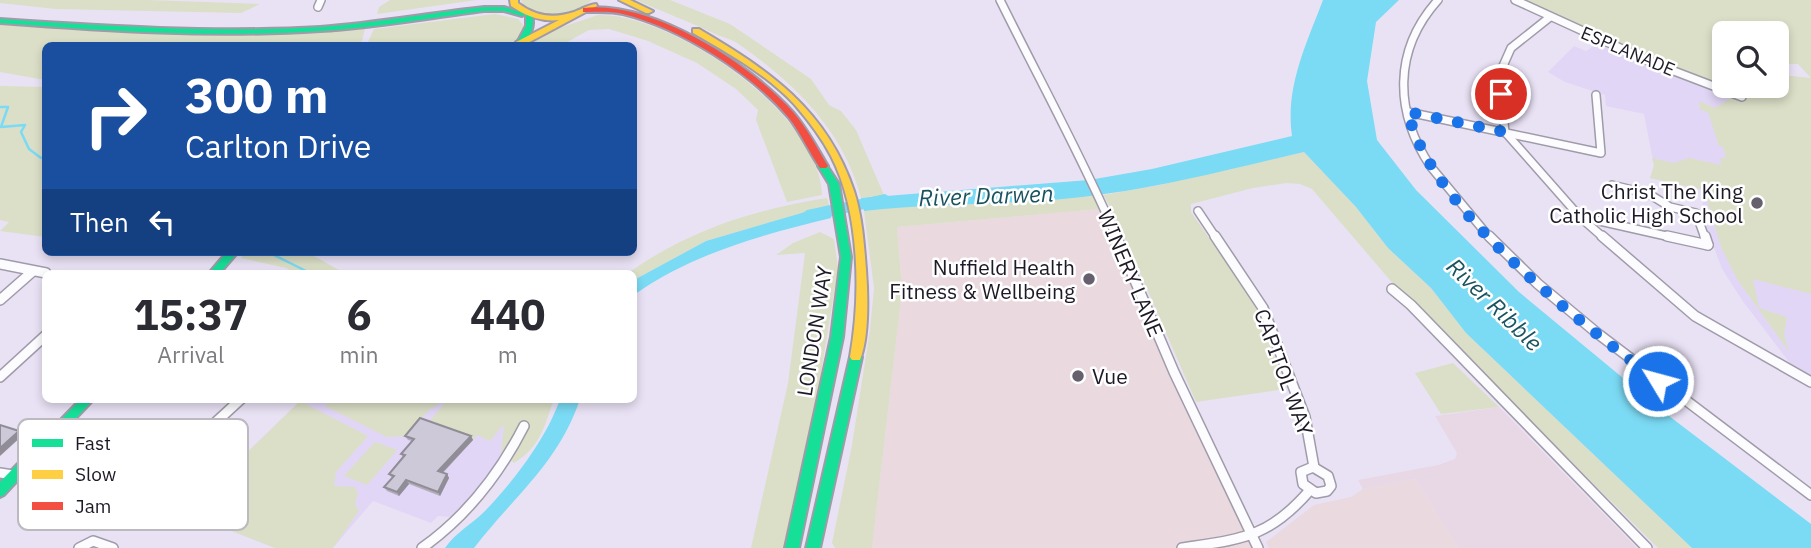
<!DOCTYPE html>
<html lang="en">
<head>
<meta charset="utf-8">
<style>
	body { margin:0; font-family:"IBM Plex Sans",sans-serif; background:#f7f7f7; color:#2b2b33; height:100vh; display:flex; flex-direction:column; font-size:26px; white-space:nowrap }
	* { box-sizing:border-box; margin:0 }
	p { font-size:23px; color:#7c7c81 }
	.icon { flex:none; width:38px; height:38px; fill:none; stroke:currentColor; stroke-width:2; stroke-linecap:round; stroke-linejoin:round }
	.map { position:relative; flex:1; overflow:hidden }
	.sheet { position:absolute; left:42px; top:270px; width:595px; height:133px; display:flex; flex-direction:column; background:#fff; border-radius:10px; box-shadow:0 4px 10px #0003 }
	.sheet>* { flex:none }
	.guide { position:absolute; left:42px; top:42px; width:595px; height:214px; border-radius:10px; box-shadow:0 4px 10px #0003; background:#1a4fa0; color:#fff; overflow:hidden }
	.controls { position:absolute; left:1712px; top:21px; display:grid; gap:14px }
	.controls a { display:grid; place-items:center; width:77px; height:77px; border-radius:10px; background:#fff; box-shadow:0 4px 10px #0003; font-size:35px }
	.pin { position:absolute; display:grid; place-items:center; width:60px; height:60px; color:#fff; margin:-30px; border:4px solid #fff; border-radius:50%; box-shadow:0 2px 7px #0007 }
	.me { position:absolute; width:77px; margin:-38px; rotate:307deg; stroke-linejoin:round; filter:drop-shadow(0 0 5px #0008) }
	.turn { display:flex; align-items:center; gap:24px; height:147px; padding:0 28px; font-size:32px }
	.turn .icon { width:91px; height:91px; stroke-width:2.5 }
	.turn b { display:block; font-size:49px; line-height:60px }
	.then { display:flex; align-items:center; height:66px; padding:0 28px; background:#0003; gap:14px; font-size:26px }
	.eta { display:flex; justify-content:space-evenly; align-items:center; height:119px; text-align:center }
	.eta b { font-size:42px; font-weight:700; line-height:49px }
	.map>svg:first-child { display:block }
	.commercial { fill:#ead9de }
	.industrial { fill:#e8d8e6 }
	.built { fill:#e2d6f6 }
	.green { fill:#dbdfc7; fill-rule:evenodd }
	.water { fill:#7bdaf4 }
	.lines { fill:none; stroke-linecap:round; stroke-linejoin:round }
	.stream { stroke:#7bdaf4; stroke-width:2.5 }
	.river { fill:#7bdaf4; fill-rule:evenodd }
	.street-far1-casing { stroke:#a09ba9; stroke-width:10 }
	.street-casing { stroke:#a09ba9; stroke-width:12 }
	.fast-casing { stroke:#a09ba9; stroke-width:4 }
	.slow-casing { stroke:#a09ba9; stroke-width:4 }
	.jam-casing { stroke:#a09ba9; stroke-width:4 }
	.street-far1 { stroke:#fcfbfe; stroke-width:7 }
	.street { stroke:#fcfbfe; stroke-width:9 }
	.fast { fill:#16e098; fill-rule:evenodd }
	.slow { fill:#ffcf43; fill-rule:evenodd }
	.jam { fill:#f24e42; fill-rule:evenodd }
	.wall { fill:#b1adba }
	.shaded-wall { fill:#908d97 }
	.building { fill:#cec9d8; stroke:#908d97; stroke-width:2 }
	.route { stroke:#1a73e8; stroke-width:12; stroke-dasharray:0 21.6 }
	.poi-dot { fill:#655f6e; stroke:#fff; stroke-width:2.5 }
	.labels { text-anchor:middle; dominant-baseline:central; stroke-width:5; stroke-linejoin:round; paint-order:stroke }
	.far-street-label { font-size:18px; fill:#1e1926; stroke:#fff }
	.poi-label { font-size:21px; fill:#1e1926; stroke:#fff; text-anchor:end }
	.street-label { font-size:21px; fill:#1e1926; stroke:#fff }
	.water-label { font-size:23px; font-style:italic; fill:#1a5360; stroke:#fff }
	.key { fill:#fff; stroke:#bcbabe; stroke-width:2 }
	.key-label { font-size:19px; fill:#1e1926 }
</style>
</head>
<body>
<div class="map">
<svg width="1811" height="548" viewBox="0 0 1811 548">
	<rect width="100%" height="100%" fill="#e9e2f5"/>
	<!-- commercial -->
	<g class="commercial">
		<polygon points="1100,209 1255,548 872,548 902,291 897,227"/>
		<polygon points="1415,479 1459,548 1269,548 1266,542 1314,505 1351,497 1363,489"/>
	</g>
	<!-- industrial -->
	<polygon class="industrial" points="1499,407 1637,548 1459,548 1415,479 1363,489 1358,480 1438,465 1455,459 1457,453 1435,416"/>
	<!-- built -->
	<g class="built">
		<polygon points="1601,41 1743,99 1763,102 1776,86 1811,83 1811,379 1795,370 1742,300 1722,269 1702,216 1703,190 1650,178 1654,166 1644,114 1606,106 1605,95 1565,82 1548,72 1574,46 1586,51"/>
		<polygon points="302,399 486,399 523,410 499,464 464,507 451,517 438,516 431,523 373,501 333,548 275,548 185,513"/>
	</g>
	<!-- green -->
	<g class="green">
		<polygon points="0,0 147,0 260,4 241,13 55,9 0,3"/>
		<polygon points="390,0 477,0 377,14 379,7"/>
		<path d="M521 0H592C574 16 546 20 525 9Z"/>
		<path d="M636 0H670L730 24 811 79 829 105 841 111 856 130 884 195 861 198C844 131 794 83 740 45 733 40 723 37 715 34 689 21 662 12 636 0Z"/>
		<path d="M1515 0H1811V294L1753 279 1759 308 1787 317 1784 335 1789 352 1737 279 1721 247 1704 190 1650 178 1654 166 1652 158 1674 163 1689 158 1721 165 1720 158H1726L1723 147 1719 146 1708 112 1700 110 1699 101 1715 108 1734 96 1748 99ZM1724 33H1776V67L1777 64H1798L1811 78 1782 75 1776 78V86H1724Z"/>
		<polygon points="495,14 518,19 525,27 514,45 366,46 374,29"/>
		<path d="M598 15C673 13 820 114 822 195L787 202 756 120 758 110 736 89 697 63 648 41 609 29 589 30 562 45 527 46 550 31Z"/>
		<polygon points="0,25 218,35 365,29 361,45 46,46 45,80 0,72"/>
		<polygon points="0,86 45,87 45,237 0,231 9,222 0,220"/>
		<polygon points="1304,152 1356,207 1388,248 1431,288 1466,333 1692,548 1658,548 1395,286 1312,189 1300,184 1286,183 1253,188 1191,204 1191,212 1255,304 1286,389 1196,402 1114,213 1103,195 1160,185"/>
		<path d="M1095 195 1100 209 897 227 902 291 872 548H835L832 543 852 445 870 330 874 288 864 211C940 202 1018 201 1095 195Z"/>
		<path d="M827 198 829 205 706 241 634 280V273H628C691 229 752 210 827 198Z"/>
		<polygon points="820,232 834,239 838,269 814,416 785,548 751,548 788,383 805,253 776,255 793,243"/>
		<polygon points="246,252 307,252 344,273 295,273 286,268 241,258"/>
		<polygon points="1453,363 1499,407 1441,414 1415,373"/>
		<path d="M332 399H554C545 425 540 448 514 463L501 452 504 424 490 441 477 435 473 440 427 424 445 403 444 401 429 410 406 436 387 437 325 406Z"/>
		<polygon points="300,401 368,436 336,472 334,486 355,487 358,494 355,503 359,511 333,548 275,548 185,513"/>
		<polygon points="375,442 397,450 367,485 344,476"/>
	</g>
	<!-- water -->
	<g class="water">
		<path d="M1323 0H1399L1376 22 1367 81 1377 140 1416 190 1519 292 1669 416 1811 524V548H1692L1466 333 1431 288 1388 248 1356 207 1304 152C1238 167 1172 185 1104 194 1025 206 944 202 864 211L861 198 1089 180 1152 169 1292 136C1285 87 1306 45 1323 0Z"/>
		<path d="M829 205 831 218C762 235 693 253 634 295V280L706 241Z"/>
		<path d="M560 399H580C559 463 513 497 474 548H445C455 533 472 524 485 511 513 482 547 438 560 399Z"/>
	</g>
	<g class="lines">
		<!-- stream -->
		<g class="stream">
			<polyline points="0,107 8,107 1,127 25,125 21,132 29,149 41,158 46,157"/>
			<polyline points="268,252 310,273"/>
		</g>
		<!-- river -->
		<polygon class="river" points="885,194 893,199 891,203 807,222 799,216 807,210"/>
		<!-- street-far1 casing -->
		<g class="street-far1-casing">
			<g id="street-far1">
				<path d="M1000 0C1039 79 1082 157 1117 238"/>
				<path d="M1438 0C1393 50 1394 112 1431 167L1490 238"/>
				<polyline points="1515,0 1653,63 1742,97"/>
				<polyline points="318,7 321,0"/>
				<polyline points="1550,17 1511,48 1499,75 1505,132 1580,217 1604,238"/>
				<polyline points="1408,112 1601,153 1596,95"/>
				<polyline points="1612,185 1649,194 1670,207 1696,213 1705,238"/>
				<polyline points="1198,211 1216,238"/>
				<polyline points="1582,217 1675,238"/>
			</g>
		</g>
		<!-- street casing -->
		<g class="street-casing">
			<g id="street">
				<polyline points="1116,236 1174,372 1258,548"/>
				<polyline points="1215,236 1263,308 1305,417 1314,467"/>
				<polyline points="1489,236 1538,284 1597,333 1811,495"/>
				<polyline points="1602,236 1695,316 1811,382"/>
				<polyline points="1667,236 1708,245"/>
				<polyline points="1705,236 1708,245"/>
				<polyline points="0,264 46,273"/>
				<polyline points="1392,289 1411,305 1647,548"/>
				<polyline points="0,300 33,271"/>
				<polyline points="0,377 46,335"/>
				<polygon points="1313,467 1328,476 1331,486 1327,491 1316,493 1303,484 1301,472"/>
				<polyline points="0,473 13,475"/>
				<polyline points="140,492 241,399"/>
				<polyline points="79,548 93,541 113,548"/>
				<path d="M422 548C467 516 499 475 524 426"/>
				<path d="M1182 548C1241 539 1269 538 1310 490"/>
			</g>
		</g>
		<!-- fast casing -->
		<g class="fast-casing">
			<g id="fast">
				<path d="M484 7H504L526 14 522 16 504 11H484C429 18 375 28 320 31 213 38 106 31 0 23V19C106 26 213 33 320 27 375 23 429 13 484 7Z"/>
				<path d="M526 15H532C535 25 531 38 522 43L518 41 526 26Z"/>
				<polygon points="823,163 826,164 839,184 851,257 843,337 799,548 785,548 831,337 841,257 829,184 818,166"/>
				<polygon points="227,252 238,252 220,273 209,273"/>
				<polygon points="856,353 860,354 862,357 820,548 806,548 850,357 852,354"/>
				<polygon points="81,399 94,399 4,495 0,497 0,482"/>
			</g>
		</g>
		<!-- slow casing -->
		<g class="slow-casing">
			<g id="slow">
				<path d="M510 0H518V3C535 16 553 19 574 12 582 9 588 5 596 4L597 6 522 46H516V42L559 20C541 22 526 16 511 6Z"/>
				<polygon points="619,0 630,0 653,11 649,13 646,13"/>
				<path d="M693 29H699C769 70 827 110 854 191 862 216 864 243 866 270 868 295 869 337 860 360H852L850 357C861 296 860 212 831 156 821 137 808 120 794 104 766 74 728 53 693 33Z"/>
			</g>
		</g>
		<!-- jam casing -->
		<g class="jam-casing">
			<path id="jam" d="M583 8C652 0 749 63 793 112 807 128 817 148 828 166L826 168H820C809 152 801 133 789 118 751 73 681 28 623 14 611 11 598 12 586 12H583Z"/>
		</g>
		<!-- street-far1 -->
		<use href="#street-far1" class="street-far1"/>
		<!-- street -->
		<use href="#street" class="street"/>
		<!-- fast -->
		<use href="#fast" class="fast"/>
		<!-- slow -->
		<use href="#slow" class="slow"/>
		<!-- jam -->
		<use href="#jam" class="jam"/>
	</g>
	<!-- wall -->
	<polygon class="wall" points="405,436 471,436 473,440 443,473 447,474 449,478 440,496 409,484 399,496 387,491 384,487 392,478 389,474 403,457 401,454 412,441 408,440"/>
	<!-- shaded-wall -->
	<g class="shaded-wall">
		<polygon points="19,431 23,435 0,456 0,448"/>
		<polygon points="471,436 473,440 440,475 438,471"/>
		<polygon points="447,474 449,478 440,496 438,492"/>
		<polygon points="406,480 409,484 399,496 397,492"/>
	</g>
	<!-- building -->
	<g class="building">
		<polygon points="420,418 471,436 438,471 447,474 438,492 406,480 397,492 384,487 394,476 389,474 405,455 401,454 414,439 405,436"/>
		<polygon points="0,425 19,431 0,448"/>
	</g>
	<g class="lines">
		<!-- route -->
		<path class="route" d="M1501 94 1505 132 1408 112C1430 209 1580 322 1658 381"/>
	</g>
	<!-- markers -->
	<g class="poi-dot">
		<circle cx="1757" cy="203" r="7"/>
		<circle cx="1089" cy="279" r="7"/>
		<circle cx="1078" cy="376" r="7"/>
	</g>
	<g class="labels">
		<!-- far-street labels -->
		<g class="far-street-label">
			<text transform="translate(1628 51) rotate(23)">ESPLANADE</text>
		</g>
		<!-- poi labels -->
		<g class="poi-label">
			<text x="1743" y="191">Christ The King<tspan x="1743" dy="24">Catholic High School</tspan></text>
			<text x="1075" y="267">Nuffield Health<tspan x="1075" dy="24">Fitness &amp; Wellbeing</tspan></text>
			<text x="1092" y="376" text-anchor="start">Vue</text>
		</g>
		<!-- street labels -->
		<g class="street-label">
			<text transform="translate(1131 273) rotate(67)">WINERY LANE</text>
			<text transform="translate(814 331) rotate(-81)">LONDON WAY</text>
			<text transform="translate(1284 372) rotate(70)">CAPITOL WAY</text>
		</g>
		<!-- water labels -->
		<g class="water-label">
			<text transform="translate(986 195) rotate(-2)">River Darwen</text>
			<text transform="translate(1495 304) rotate(44)">River Ribble</text>
		</g>
	</g>
	<!-- legend -->
	<rect x="18" y="419" width="230" height="111" rx="10" class="key"/>
	<rect x="32" y="439" width="31" height="8" fill="#16e098"/>
	<rect x="32" y="470" width="31" height="9" fill="#ffcf43"/>
	<rect x="32" y="502" width="31" height="8" fill="#f24e42"/>
	<g class="key-label">
		<text x="75" y="450">Fast</text>
		<text x="75" y="481">Slow</text>
		<text x="75" y="513">Jam</text>
	</g>
</svg>
<div class="controls">
<a><svg class="icon" aria-label="search" viewBox="0 0 24 24"><circle cx="10" cy="10" r="6"/><path d="M15 15l6 6"/></svg></a>
</div>
<div class="pin" style="left:1501px;top:94px;background:#d93025"><svg class="icon" aria-label="arrive" viewBox="0 0 24 24"><path d="M6 21V4h12l-3 4 3 4H6"/></svg></div>
<svg class="me" style="left:1658px;top:381px" viewBox="-20 -20 40 40"><circle r="17" fill="#1a73e8" stroke="#fff" stroke-width="3"/><path d="M0-11L8 9 0 5-8 9z" fill="#fff"/></svg>
<div class="guide">
<div class="turn"><svg class="icon" aria-label="right" viewBox="0 0 24 24"><path d="M7 20v-9h11M14 6l5 5-5 5"/></svg><div><b>300 m</b>Carlton Drive</div></div>
<div class="then">Then<svg class="icon" aria-label="left" viewBox="0 0 24 24"><path d="M17 20v-9H6M10 6l-5 5 5 5"/></svg></div>
</div>
<section class="sheet">
<div class="eta">
<div><b>15:37</b><p>Arrival</p></div>
<div><b>6</b><p>min</p></div>
<div><b>440</b><p>m</p></div>
</div>
</section>
</div>
</body>
</html>
